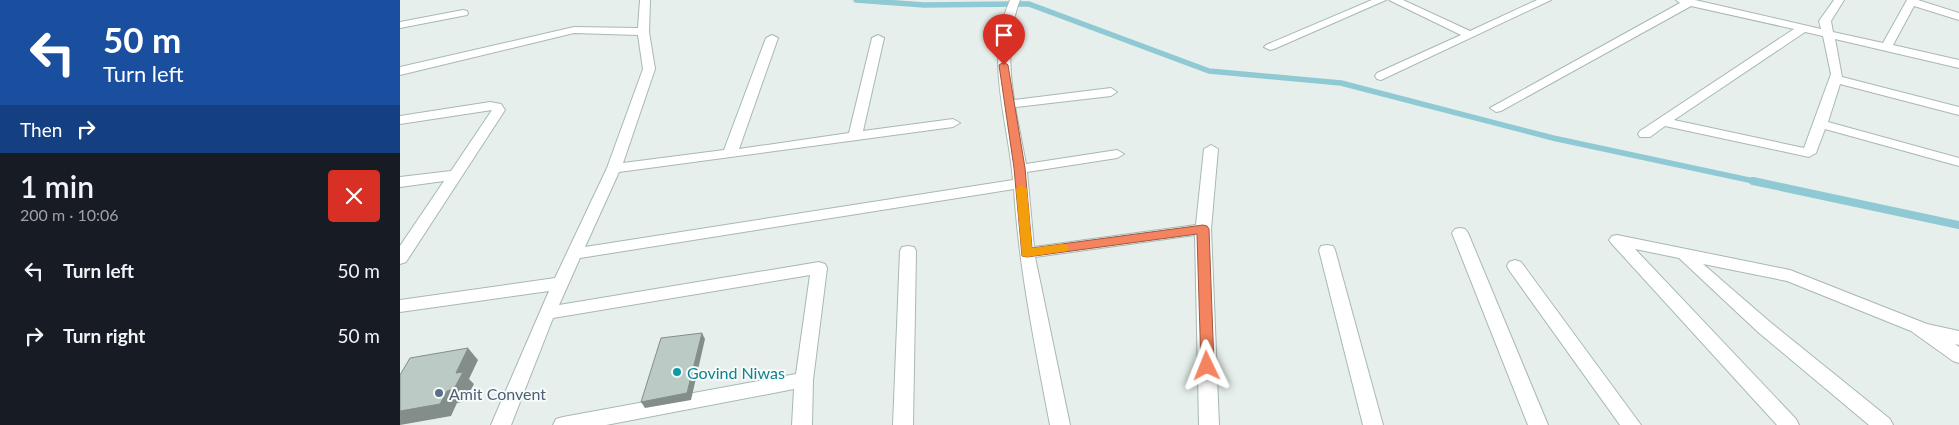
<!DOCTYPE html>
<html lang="en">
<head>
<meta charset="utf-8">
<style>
	body { margin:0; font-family:Lato,sans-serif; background:#242831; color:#f1f3f6; height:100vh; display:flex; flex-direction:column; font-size:19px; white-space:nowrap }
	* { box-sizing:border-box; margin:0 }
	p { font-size:16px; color:#9ea1a6 }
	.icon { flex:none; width:28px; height:28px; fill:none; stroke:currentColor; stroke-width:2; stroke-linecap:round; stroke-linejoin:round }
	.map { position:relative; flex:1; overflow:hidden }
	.sheet { display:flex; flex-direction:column; background:#171b24; width:400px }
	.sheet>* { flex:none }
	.top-card { background:#1a4fa0; color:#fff; overflow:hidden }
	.pin { position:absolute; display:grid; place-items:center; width:42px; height:42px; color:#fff; margin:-51px -21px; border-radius:50% 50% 50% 0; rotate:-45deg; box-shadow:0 0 5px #0007 }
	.pin .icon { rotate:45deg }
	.me { position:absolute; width:55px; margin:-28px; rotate:358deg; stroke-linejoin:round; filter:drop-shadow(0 0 4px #0008) }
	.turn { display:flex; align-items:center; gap:18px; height:105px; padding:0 20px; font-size:22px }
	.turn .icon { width:65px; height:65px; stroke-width:2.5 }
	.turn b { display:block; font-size:35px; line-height:42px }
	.then { display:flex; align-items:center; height:48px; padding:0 20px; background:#0003; gap:10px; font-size:19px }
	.round { display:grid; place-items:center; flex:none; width:52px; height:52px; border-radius:5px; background:#242831 }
	.summary { display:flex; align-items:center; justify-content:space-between; height:85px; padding:0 20px }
	h1 { font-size:30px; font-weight:600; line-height:38px }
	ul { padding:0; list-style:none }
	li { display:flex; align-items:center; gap:15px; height:65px; padding:0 20px }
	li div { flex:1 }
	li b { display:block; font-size:19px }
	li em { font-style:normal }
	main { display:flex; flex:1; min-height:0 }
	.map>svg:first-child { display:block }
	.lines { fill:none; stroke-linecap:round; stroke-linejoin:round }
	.stream-far1 { stroke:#8ec9d4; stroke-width:5.5 }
	.stream { stroke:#8ec9d4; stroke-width:8 }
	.minor-casing { stroke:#a8b8b2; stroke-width:2 }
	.minor { fill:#fff; fill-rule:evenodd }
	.shaded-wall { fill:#838d89 }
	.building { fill:#bbcac4; stroke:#838d89 }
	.route { fill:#f4845f; stroke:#9f563e }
	.slow { fill:#f59e0b }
	.culture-dot { fill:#0f9aa8; stroke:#f7fbf9; stroke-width:2 }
	.service-dot { fill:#5c6f8a; stroke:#f7fbf9; stroke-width:2 }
	.labels { text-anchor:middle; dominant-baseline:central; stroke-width:4; stroke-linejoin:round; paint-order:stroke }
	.near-culture-label { font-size:16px; fill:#0d838f; stroke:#f7fbf9; text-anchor:start }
	.near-service-label { font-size:16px; fill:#4e5e75; stroke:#f7fbf9; text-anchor:start }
</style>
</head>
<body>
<main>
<section class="sheet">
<div class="top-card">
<div class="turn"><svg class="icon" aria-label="left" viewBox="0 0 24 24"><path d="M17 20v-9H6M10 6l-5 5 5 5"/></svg><div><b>50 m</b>Turn left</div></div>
<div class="then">Then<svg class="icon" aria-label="right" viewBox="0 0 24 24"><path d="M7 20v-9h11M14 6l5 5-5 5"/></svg></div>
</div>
<div class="summary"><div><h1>1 min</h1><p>200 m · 10:06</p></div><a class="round" style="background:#d93025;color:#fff"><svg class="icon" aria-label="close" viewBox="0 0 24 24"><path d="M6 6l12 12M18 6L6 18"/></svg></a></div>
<ul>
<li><svg class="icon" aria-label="left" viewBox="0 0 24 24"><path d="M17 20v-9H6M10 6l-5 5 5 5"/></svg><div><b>Turn left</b></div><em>50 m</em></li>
<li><svg class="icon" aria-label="right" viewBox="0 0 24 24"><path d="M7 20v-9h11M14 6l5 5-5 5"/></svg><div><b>Turn right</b></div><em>50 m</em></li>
</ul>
</section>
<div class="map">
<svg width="1559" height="425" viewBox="0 0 1559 425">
	<rect width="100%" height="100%" fill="#e6efeb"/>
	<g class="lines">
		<!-- stream-far1 -->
		<polyline class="stream-far1" points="456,0 524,5 629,4 809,71 941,83 1153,138 1358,182"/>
		<!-- stream -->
		<polyline class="stream" points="1353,181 1559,225"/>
		<!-- minor casing -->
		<g class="minor-casing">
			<g id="minor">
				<path d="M240 0H250L249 32 255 69 223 163 324 150 366 38 372 35 378 38 339 149 449 133 472 38 478 35 484 38 463 131 553 119 560 123 553 127 219 172 185 247 613 180C608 119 584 59 610 0H620C607 33 609 65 614 100L711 88 717 92 711 96 615 107 626 164 717 150 724 154 717 158 627 172 634 247 796 225 804 149 811 145 818 149 811 229 819 425H799L795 235 635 257 670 425H650C635 346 619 269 614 189L180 258 159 305 419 262 425 264 427 268 413 380 412 425H392L394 389 206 425H153L156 419 163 417 396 374 410 275 153 318 111 425H91L149 291 0 312V300L155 278 207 168 243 69 238 35 174 33 0 75V67L174 27 238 28Z"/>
				<polygon points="972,0 986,0 874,49 870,50 864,47 866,45"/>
				<polygon points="989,0 1003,0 1070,31 1137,0 1151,0 981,80 977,79 975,76 977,73 1061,35"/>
				<path d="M1276 0H1295L1421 29 1419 21 1434 0H1444L1431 21 1433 32 1483 43 1507 0H1518L1559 13V20L1514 6 1493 45 1559 60V68L1435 39 1442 77 1559 107V115L1440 84 1428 122 1559 158V166L1425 129 1416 153 1409 157 1265 126 1250 137H1240L1238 134 1240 131 1394 29 1291 6 1101 111 1096 112 1090 108 1280 3ZM1405 32 1423 36 1431 74 1404 148 1274 120Z"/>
				<polygon points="63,10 67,11 68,13 67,15 0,28 0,22"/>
				<polygon points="90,102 101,104 105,110 6,262 0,264 0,246 44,181 0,187 0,177 51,171 92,110 0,124 0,116"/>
				<polygon points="1060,228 1065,229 1068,233 1148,425 1128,425 1052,233 1055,229"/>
				<polygon points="1217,235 1390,270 1527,324 1559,331 1559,345 1555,344 1559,347 1559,363 1553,361 1511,331 1387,281 1303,264 1370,322 1490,419 1493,425 1469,425 1358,332 1279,258 1235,249 1396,419 1399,425 1377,425 1212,244 1209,240 1212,236"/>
				<polygon points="927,245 933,246 935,250 983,425 963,425 919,250 921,246"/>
				<polygon points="508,246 514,247 516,251 513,425 493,425 500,251 502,247"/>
				<polygon points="1115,260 1121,262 1241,425 1220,425 1109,270 1107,266 1109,262"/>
			</g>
		</g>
		<!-- minor -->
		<use href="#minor" class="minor"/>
	</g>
	<!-- shaded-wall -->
	<g class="shaded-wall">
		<polygon points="302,333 305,339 291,400 245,408 241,402"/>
		<polygon points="68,348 78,360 69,379 74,384 65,401 57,403 51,416 0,425 0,411 47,391"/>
	</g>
	<!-- building -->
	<g class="building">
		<polygon points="302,333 287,393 241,402 261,338"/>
		<polygon points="68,348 56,373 63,372 54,389 47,391 40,404 0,411 0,375 10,358"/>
	</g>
	<!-- route -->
	<polygon class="route" points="604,62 608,65 625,168 632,248 803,225 807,226 809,229 814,366 812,370 807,372 803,370 801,366 797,234 627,257 622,256 614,168 599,65"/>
	<!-- slow -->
	<polygon class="slow" points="621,185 627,189 632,248 663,244 667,245 669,248 667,251 627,257 622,256 616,189"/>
	<!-- markers -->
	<circle class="culture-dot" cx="277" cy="372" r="5"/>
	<circle class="service-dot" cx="39" cy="393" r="5"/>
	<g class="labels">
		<!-- near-culture labels -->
		<g class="near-culture-label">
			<text x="287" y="372">Govind Niwas</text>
		</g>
		<!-- near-service labels -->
		<g class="near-service-label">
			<text x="49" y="393">Amit Convent</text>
		</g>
	</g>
</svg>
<div class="pin" style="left:604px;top:65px;background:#d93025"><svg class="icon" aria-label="arrive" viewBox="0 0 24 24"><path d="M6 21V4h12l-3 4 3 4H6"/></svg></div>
<svg class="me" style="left:807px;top:366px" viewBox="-20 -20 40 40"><path d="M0-17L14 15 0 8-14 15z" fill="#f4845f" stroke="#fff" stroke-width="4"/></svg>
</div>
</main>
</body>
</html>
